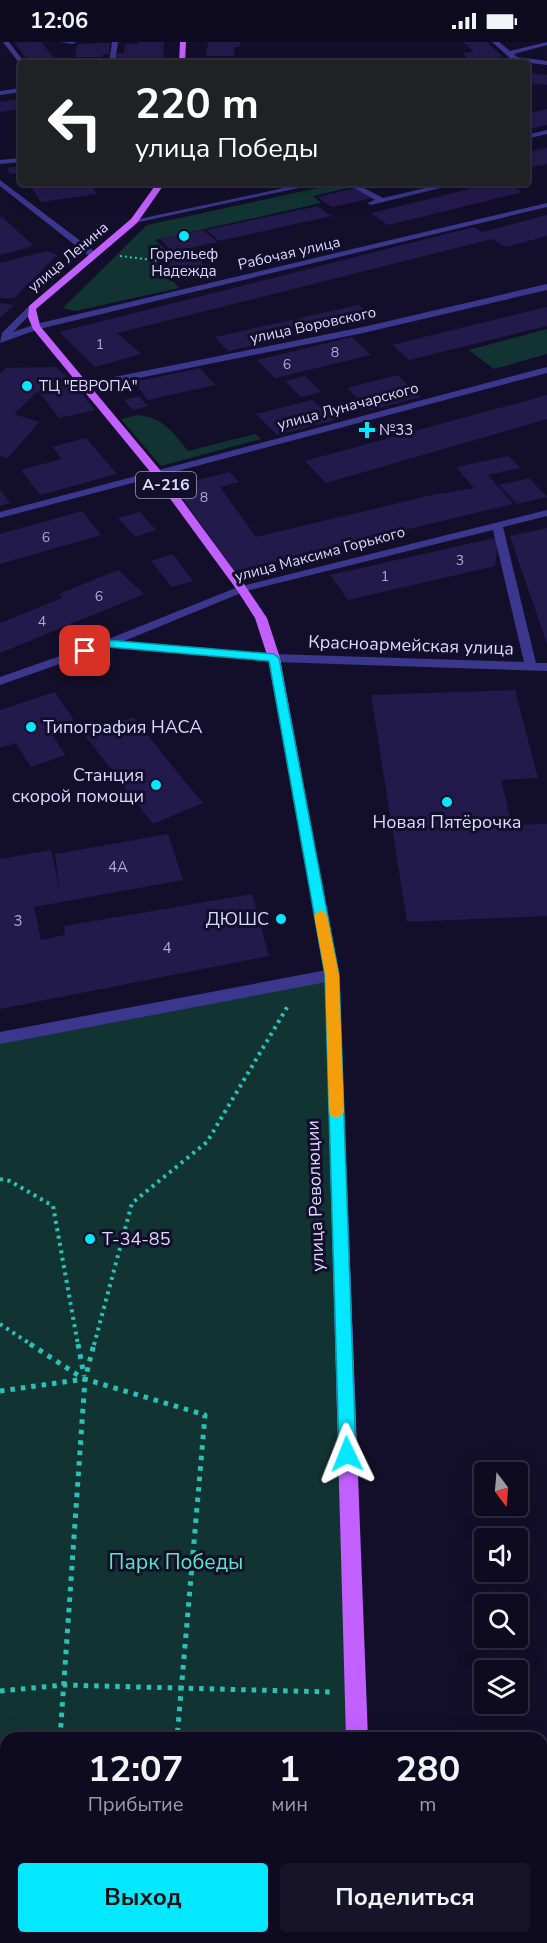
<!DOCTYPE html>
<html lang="ru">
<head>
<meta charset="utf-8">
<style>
	body { margin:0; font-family:"Nunito Sans",sans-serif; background:#171429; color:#f1f3f6; height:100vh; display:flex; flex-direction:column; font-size:22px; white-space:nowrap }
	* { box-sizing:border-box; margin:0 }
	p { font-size:20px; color:#9b9ba5 }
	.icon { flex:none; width:33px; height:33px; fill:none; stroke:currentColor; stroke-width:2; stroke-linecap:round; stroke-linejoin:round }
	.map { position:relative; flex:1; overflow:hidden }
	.panel { position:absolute; left:0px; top:1690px; width:548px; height:212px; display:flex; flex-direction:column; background:#0e0b20; border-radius:18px 18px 0 0; box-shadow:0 6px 24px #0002,0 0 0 2px #2e2b3e }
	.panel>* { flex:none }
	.banner { position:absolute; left:18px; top:18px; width:512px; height:126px; border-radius:6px; box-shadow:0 6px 24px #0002,0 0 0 2px #2e2b3e; background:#202124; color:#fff; overflow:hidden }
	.needle { width:39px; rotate:164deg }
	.fabs { position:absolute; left:474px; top:1420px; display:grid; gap:12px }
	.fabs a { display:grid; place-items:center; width:54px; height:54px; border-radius:6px; background:#0e0b20; box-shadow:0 6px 24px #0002,0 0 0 2px #2e2b3e; font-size:30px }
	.pin { position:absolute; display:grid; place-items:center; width:51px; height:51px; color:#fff; margin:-26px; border-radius:12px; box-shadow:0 3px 9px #0006 }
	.me { position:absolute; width:66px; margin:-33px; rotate:358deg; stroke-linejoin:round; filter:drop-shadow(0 0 4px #0008) }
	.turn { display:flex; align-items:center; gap:21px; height:126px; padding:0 18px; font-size:27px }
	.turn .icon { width:78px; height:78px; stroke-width:2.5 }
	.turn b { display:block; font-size:42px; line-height:51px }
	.eta { display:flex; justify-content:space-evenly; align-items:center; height:102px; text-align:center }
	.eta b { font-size:36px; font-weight:700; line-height:42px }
	.cta { display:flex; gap:12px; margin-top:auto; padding:12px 18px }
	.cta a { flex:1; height:69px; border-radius:6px; background:#04e8ff; color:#111; font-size:24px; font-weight:700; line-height:69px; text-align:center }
	.cta a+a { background:#171429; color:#f1f3f6 }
	.status { display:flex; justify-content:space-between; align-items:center; height:42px; padding:0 30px; background:#0e0b20; direction:ltr }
	.status svg { height:16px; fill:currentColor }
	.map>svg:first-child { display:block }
	.green { fill:#113433 }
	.building { fill:#231a4c }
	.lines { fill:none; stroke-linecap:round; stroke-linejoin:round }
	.path-far2 { stroke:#29c2b7; stroke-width:2; stroke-dasharray:2 3; stroke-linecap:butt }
	.path-far1 { stroke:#29c2b7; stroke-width:4; stroke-dasharray:3 4.5; stroke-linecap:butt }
	.path { stroke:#29c2b7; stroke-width:5; stroke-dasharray:4.5 6; stroke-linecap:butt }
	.minor { fill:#3a378c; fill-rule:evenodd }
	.major { fill:#c25fff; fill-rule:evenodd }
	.route { fill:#04e8ff; stroke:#0397a6; stroke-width:1.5 }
	.slow { fill:#f59e0b }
	.poi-dot { fill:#04e8ff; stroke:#130f2a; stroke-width:2 }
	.labels { text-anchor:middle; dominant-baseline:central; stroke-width:6; stroke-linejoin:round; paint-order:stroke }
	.far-number-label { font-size:14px; fill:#aea8d2 }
	.far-street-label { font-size:15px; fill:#dcd8ff; stroke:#130f2a }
	.far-poi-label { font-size:15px; fill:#dcd8ff; stroke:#130f2a; text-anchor:start }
	.number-label { font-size:15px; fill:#aea8d2 }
	.shield { fill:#130f2a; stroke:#a09cbf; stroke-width:1.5 }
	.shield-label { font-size:16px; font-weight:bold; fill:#dcd8ff }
	.street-label { font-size:18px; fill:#dcd8ff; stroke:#130f2a }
	.poi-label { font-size:18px; fill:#dcd8ff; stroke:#130f2a; text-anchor:start }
	.near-park-label { font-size:21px; fill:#5ce7c3; stroke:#130f2a }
</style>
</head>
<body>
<div class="status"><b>12:06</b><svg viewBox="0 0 49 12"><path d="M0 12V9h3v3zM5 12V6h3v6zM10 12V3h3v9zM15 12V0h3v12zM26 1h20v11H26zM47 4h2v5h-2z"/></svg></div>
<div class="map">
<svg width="547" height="1901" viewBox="0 0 547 1901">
	<rect width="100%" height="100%" fill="#130f2a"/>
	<!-- green -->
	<g class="green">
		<polygon points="341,141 347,141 352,145 313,154 321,161 155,198 169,211 152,215 179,246 75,269 63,266 147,183"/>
		<polygon points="547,287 547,312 494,327 469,308"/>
		<path d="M137 373C165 376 171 389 188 409L255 392 261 397 161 424 121 377Z"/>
		<polygon points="332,933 357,1696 6,1696 6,1896 364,1896 364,1901 0,1901 0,996"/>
	</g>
	<!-- building -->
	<g class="building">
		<polygon points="14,0 41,0 58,21 30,21"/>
		<polygon points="138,0 164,0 163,16 145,17 145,20 137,20 137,17 116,15 117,11 124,11 125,2 138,2"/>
		<polygon points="208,0 240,0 240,5 235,5 234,14 206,14"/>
		<polygon points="463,0 487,0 503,15 469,18 462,11 474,10"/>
		<polygon points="110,1 109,12 102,13 102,15 75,15 77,2"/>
		<polygon points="526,31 547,33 547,43 526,41"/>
		<polygon points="21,57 21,67 0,70 0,60"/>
		<polygon points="547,67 547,83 526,88 526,72"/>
		<polygon points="547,106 547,122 526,126 526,110"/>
		<polygon points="21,124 21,131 10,132 7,126"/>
		<polygon points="29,141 90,141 97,152 41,160"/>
		<polygon points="494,141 508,141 522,150 388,183 371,171"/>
		<polygon points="356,146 371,156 332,165 317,155"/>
		<polygon points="318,164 331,174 219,199 206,188"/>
		<polygon points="547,173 547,194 506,205 492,197 117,291 141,312 95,325 59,290 474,185 482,190"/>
		<polygon points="0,175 2,175 34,204 0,213"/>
		<polygon points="203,188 217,200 174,210 160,197"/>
		<polygon points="47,209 57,213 14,256 0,256 0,221"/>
		<polygon points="189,209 211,229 179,236 157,216"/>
		<polygon points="0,261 14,263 0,276"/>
		<polygon points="359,263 374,276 228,309 215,295"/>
		<polygon points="547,265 547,284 409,318 392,303"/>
		<polygon points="352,295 371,313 275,336 257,318"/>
		<polygon points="56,325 72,339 95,368 59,376 38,349 14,372 39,380 8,416 0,414 0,332 6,326"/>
		<polygon points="200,326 215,343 148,358 134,340"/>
		<polygon points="397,333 421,355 370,368 347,346"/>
		<polygon points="305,334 321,350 301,355 285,339"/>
		<polygon points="547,353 547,377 326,441 305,419"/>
		<polygon points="139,354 148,364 133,368 124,358"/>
		<polygon points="312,358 335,378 277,393 256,372"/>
		<polygon points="86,396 117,432 40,453 21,428 62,417 52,405"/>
		<polygon points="509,414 520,426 488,433 513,462 234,529 174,444 230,430 239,440 220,445 256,495 432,453 474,446 456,425"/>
		<polygon points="529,436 547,455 517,462 499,443"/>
		<polygon points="0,448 10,461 0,464"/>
		<polygon points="82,469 101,493 0,522 0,492"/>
		<polygon points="140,470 156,488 135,495 118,476"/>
		<polygon points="547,486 547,602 510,494"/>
		<polygon points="499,495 495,524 348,558 330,533"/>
		<polygon points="173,512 193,539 172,545 151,519"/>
		<polygon points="118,528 144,552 0,611 0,581 62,556 59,552"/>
		<polygon points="515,648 538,736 501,738 512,783 547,782 547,874 407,880 371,653"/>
		<polygon points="55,650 75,680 50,689 65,713 31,725 16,701 0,706 0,668"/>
		<polygon points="133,675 173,725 203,761 153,782 85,693"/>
		<polygon points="168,792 183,838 34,865 41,898 65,893 64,884 252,852 269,914 0,967 0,817 51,808 60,850 55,812"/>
	</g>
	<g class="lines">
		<!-- path-far2 -->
		<polyline class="path-far2" points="120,214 161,219"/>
		<!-- path-far1 -->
		<g class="path-far1">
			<polyline points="0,1137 10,1139 53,1164 78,1303"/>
			<polyline points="0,1282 32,1303"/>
			<polyline points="94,1303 132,1161 207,1100 289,962"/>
		</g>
		<!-- path -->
		<g class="path">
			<polyline points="30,1302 84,1337"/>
			<polyline points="78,1302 84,1334"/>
			<polyline points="0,1349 85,1337 205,1373 177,1696"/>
			<polyline points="0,1649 64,1643 330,1650"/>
			<polyline points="60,1696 85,1337 94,1302"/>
			<polyline points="41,1896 41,1901"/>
			<polyline points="157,1896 157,1901"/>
		</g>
		<!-- minor -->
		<g class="minor">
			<polygon points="3,0 9,0 25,21 20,22"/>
			<polygon points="60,0 76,0 73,2"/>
			<polygon points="112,0 118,0 115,21 109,21"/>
			<polygon points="492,0 499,0 510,9 547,0 547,3 514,12 517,15 547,19 547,23 515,19 480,21 510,16"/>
			<polygon points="21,46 21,50 0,53 0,49"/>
			<polygon points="547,88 547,92 526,97 526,93"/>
			<polygon points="21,116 21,120 0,122 0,118"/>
			<polygon points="0,138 95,210 95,214 89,214 0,144"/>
			<polygon points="307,141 322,141 134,181 130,179"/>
			<polygon points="358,141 374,141 362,145 383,156 447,141 461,141 371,163 367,161 375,158 351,144"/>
			<polygon points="547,161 547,165 39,287 0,301 2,291 29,264 36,266 13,290 36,282"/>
			<polygon points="547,242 547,248 363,291 84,347 79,344 84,341 363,285"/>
			<polygon points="547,325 547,331 0,476 0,470"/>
			<path d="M547 468V474L503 485 536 621H547V629L274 620 108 605 0 643V635L106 598 238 545ZM493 488 524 620 274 612 124 599 246 549Z"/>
			<polygon points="332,927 337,929 339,933 337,937 332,939 0,1002 0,990"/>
		</g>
		<!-- major -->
		<g class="major">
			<polygon points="180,0 186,0 185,21 179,21"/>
			<polygon points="157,141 165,141 137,181 36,267 40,284 160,428 246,545 267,576 280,616 339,933 368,1696 346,1696 325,933 268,616 255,576 237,548 152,432 33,287 28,275 29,264 131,177"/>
			<rect x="352" y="1896" width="24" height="5"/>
		</g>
	</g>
	<!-- route -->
	<polygon class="route" points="107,598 274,612 279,616 339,933 356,1412 354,1418 347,1421 341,1418 339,1412 325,933 269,619 108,605 85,612 80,609"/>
	<!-- slow -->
	<polygon class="slow" points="321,868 327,873 339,933 344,1070 341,1074 336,1076 331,1074 329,1070 325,933 314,873"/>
	<!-- markers -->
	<g class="poi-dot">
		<circle cx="184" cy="194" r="6"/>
		<circle cx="27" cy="344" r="6"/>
		<path d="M364 379h6v6h6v6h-6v6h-6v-6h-6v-6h6z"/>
		<circle cx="31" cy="685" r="6"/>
		<circle cx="156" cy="743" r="6"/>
		<circle cx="447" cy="760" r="6"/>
		<circle cx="281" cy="877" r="6"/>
		<circle cx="90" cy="1197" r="6"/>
	</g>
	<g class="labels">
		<!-- far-number labels -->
		<g class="far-number-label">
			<text x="100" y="302">1</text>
			<text x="335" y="310">8</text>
			<text x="287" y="322">6</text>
			<text x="204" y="455">8</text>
			<text x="46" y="495">6</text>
			<text x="460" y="518">3</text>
			<text x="385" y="534">1</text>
			<text x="99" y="554">6</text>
			<text x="42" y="579">4</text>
		</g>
		<!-- far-street labels -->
		<g class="far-street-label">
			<text transform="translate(289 211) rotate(-13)">Рабочая улица</text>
			<text transform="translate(68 215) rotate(-40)">улица Ленина</text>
			<text transform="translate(313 283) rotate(-12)">улица Воровского</text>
			<text transform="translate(348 364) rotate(-15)">улица Луначарского</text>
			<text transform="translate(320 512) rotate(-15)">улица Максима Горького</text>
		</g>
		<!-- far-poi labels -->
		<g class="far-poi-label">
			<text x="184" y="212" text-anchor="middle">Горельеф<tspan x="184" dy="17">Надежда</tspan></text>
			<text x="39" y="344">ТЦ "ЕВРОПА"</text>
			<text x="379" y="388">№33</text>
		</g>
		<!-- number labels -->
		<g class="number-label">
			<text x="118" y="825">4А</text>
			<text x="18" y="879">3</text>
			<text x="167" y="906">4</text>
		</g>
		<!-- shield labels -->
		<rect class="shield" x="136" y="430" width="60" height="26" rx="4.5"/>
		<g class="shield-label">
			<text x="166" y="443">А-216</text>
		</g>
		<!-- street labels -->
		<g class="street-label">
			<text transform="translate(411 603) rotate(2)">Красноармейская улица</text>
			<text transform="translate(315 1154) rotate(-92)">улица Революции</text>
		</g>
		<!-- poi labels -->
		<g class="poi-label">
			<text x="43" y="685">Типография НАСА</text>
			<text x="144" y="733" text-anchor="end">Станция<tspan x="144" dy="21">скорой помощи</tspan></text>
			<text x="447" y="780" text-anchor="middle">Новая Пятёрочка</text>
			<text x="269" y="877" text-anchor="end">ДЮШС</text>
			<text x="102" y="1197">Т-34-85</text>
		</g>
		<!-- near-park labels -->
		<g class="near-park-label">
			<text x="176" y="1520">Парк Победы</text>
		</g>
	</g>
</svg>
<div class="fabs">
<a><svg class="needle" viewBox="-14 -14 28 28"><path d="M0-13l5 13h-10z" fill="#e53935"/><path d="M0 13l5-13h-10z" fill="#9b9ba5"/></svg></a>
<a><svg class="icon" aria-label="sound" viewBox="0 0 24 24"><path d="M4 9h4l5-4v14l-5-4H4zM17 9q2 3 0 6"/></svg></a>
<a><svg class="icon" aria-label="search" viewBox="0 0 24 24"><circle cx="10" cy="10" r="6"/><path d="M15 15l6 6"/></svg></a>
<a><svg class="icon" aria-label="layers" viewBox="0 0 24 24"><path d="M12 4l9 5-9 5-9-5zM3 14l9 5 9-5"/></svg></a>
</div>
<div class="pin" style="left:85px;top:609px;background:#d93025"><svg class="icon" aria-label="arrive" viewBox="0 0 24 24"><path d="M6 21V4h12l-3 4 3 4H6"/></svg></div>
<svg class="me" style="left:347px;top:1412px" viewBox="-20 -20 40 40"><path d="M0-17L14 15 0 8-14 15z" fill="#04e8ff" stroke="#fff" stroke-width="4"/></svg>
<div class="banner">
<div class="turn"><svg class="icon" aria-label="left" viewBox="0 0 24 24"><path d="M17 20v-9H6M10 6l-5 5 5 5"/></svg><div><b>220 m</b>улица Победы</div></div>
</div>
<section class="panel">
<div class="eta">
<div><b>12:07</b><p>Прибытие</p></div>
<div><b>1</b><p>мин</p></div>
<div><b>280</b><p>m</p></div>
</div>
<div class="cta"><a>Выход</a><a>Поделиться</a></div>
</section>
</div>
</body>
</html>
